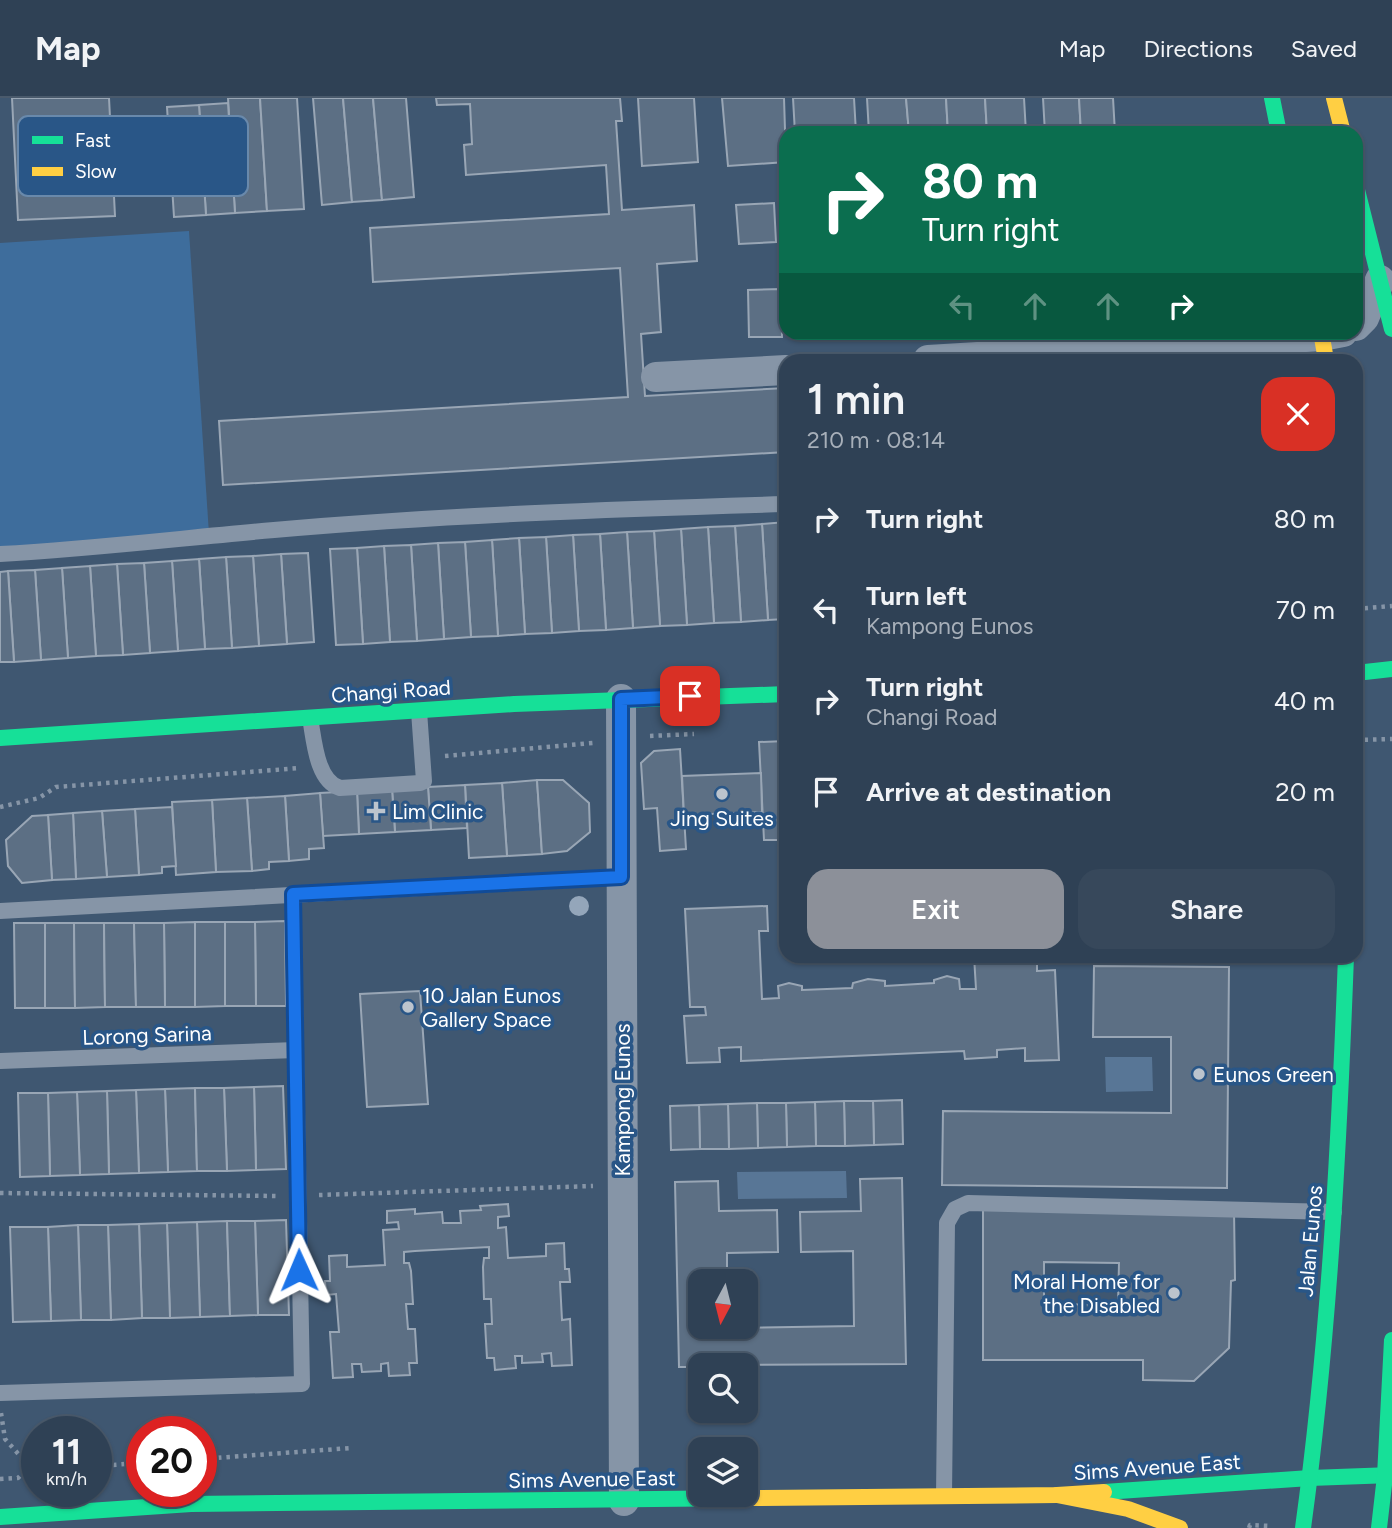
<!DOCTYPE html>
<html lang="en">
<head>
<meta charset="utf-8">
<style>
	body { margin:0; font-family:Figtree,sans-serif; background:#37485b; color:#f1f3f6; height:100vh; display:flex; flex-direction:column; font-size:26px; white-space:nowrap }
	* { box-sizing:border-box; margin:0 }
	p { font-size:23px; color:#a7afb9 }
	.icon { flex:none; width:38px; height:38px; fill:none; stroke:currentColor; stroke-width:2; stroke-linecap:round; stroke-linejoin:round }
	.map { position:relative; flex:1; overflow:hidden }
	.details { position:absolute; left:779px; top:256px; width:584px; height:609px; display:flex; flex-direction:column; background:#2f4155; border-radius:21px; box-shadow:0 2px 5px #0004,0 0 0 2px #4a5a6c }
	.details>* { flex:none }
	.hud { position:absolute; left:779px; top:28px; width:584px; height:214px; border-radius:21px; box-shadow:0 2px 5px #0004,0 0 0 2px #4a5a6c; background:#0b6e4f; color:#fff; overflow:hidden }
	.needle { width:46px; rotate:187deg }
	.tools { position:absolute; left:688px; top:1171px; display:grid; gap:14px }
	.tools a { display:grid; place-items:center; width:70px; height:70px; border-radius:14px; background:#2f4155; box-shadow:0 2px 5px #0004,0 0 0 2px #4a5a6c; font-size:35px }
	.speed { position:absolute; left:21px; top:1318px; display:flex; gap:14px; font-size:35px; font-weight:700; text-align:center }
	.speed>* { display:grid; place-content:center; width:91px; height:91px; border-radius:50%; background:#2f4155; box-shadow:0 2px 5px #0004,0 0 0 2px #4a5a6c; line-height:1 }
	.speed small { font-size:18px; font-weight:400 }
	.speed .limit { border:10px solid #d22; background:#fff; color:#111 }
	.pin { position:absolute; display:grid; place-items:center; width:60px; height:60px; color:#fff; margin:-30px; border-radius:14px; box-shadow:0 4px 10px #0006 }
	.me { position:absolute; width:77px; margin:-38px; rotate:359deg; stroke-linejoin:round; filter:drop-shadow(0 0 5px #0008) }
	.turn { display:flex; align-items:center; gap:24px; height:147px; padding:0 28px; font-size:32px }
	.turn .icon { width:91px; height:91px; stroke-width:2.5 }
	.turn b { display:block; font-size:49px; line-height:60px }
	.lanes { display:flex; align-items:center; height:66px; padding:0 28px; background:#0003; justify-content:center; gap:35px; direction:ltr }
	.lanes .off { opacity:.35 }
	.round { display:grid; place-items:center; flex:none; width:74px; height:74px; border-radius:21px; background:#37485b }
	.head { display:flex; align-items:center; justify-content:space-between; height:119px; padding:0 28px }
	h1 { font-size:42px; font-weight:600; line-height:52px }
	.action { display:flex; gap:14px; margin-top:auto; padding:14px 28px }
	.action a { flex:1; height:80px; border-radius:21px; background:#8c9099; color:#fff; font-size:28px; font-weight:600; line-height:80px; text-align:center }
	.action a+a { background:#37485b; color:#f1f3f6 }
	ul { padding:0; list-style:none }
	li { display:flex; align-items:center; gap:21px; height:91px; padding:0 28px }
	li div { flex:1 }
	li b { display:block; font-size:26px }
	li em { font-style:normal }
	header { display:flex; align-items:center; gap:42px; box-sizing:border-box; height:98px; padding:0 35px; background:#2f4155; border-bottom:2px solid #4a5a6c }
	header strong { font-size:33px }
	nav { display:flex; gap:38px; margin-inline-start:auto; font-size:24px }
	.map>svg:first-child { display:block }
	.green { fill:#3e6d9c }
	.water { fill:#587696 }
	.building { fill:#5c6f84; stroke:#99a6b5; stroke-width:2; fill-rule:evenodd }
	.lines { fill:none; stroke-linecap:round; stroke-linejoin:round }
	.path { stroke:#8695a7; stroke-width:4.5; stroke-dasharray:3.5 5; stroke-linecap:butt }
	.lane { stroke:#8695a7; stroke-width:16 }
	.street { stroke:#8695a7; stroke-width:30 }
	.fast { stroke:#16e098; stroke-width:16 }
	.slow { stroke:#ffcf43; stroke-width:16 }
	.tree { fill:#94a6ba }
	.route-casing { stroke:#114b97; stroke-width:18 }
	.route { stroke:#1a73e8; stroke-width:12 }
	.poi-dot { fill:#bcc4cd; stroke:#295687; stroke-width:2.5 }
	.labels { text-anchor:middle; dominant-baseline:central; stroke-width:7; stroke-linejoin:round; paint-order:stroke }
	.street-label { font-size:21px; fill:#fff; stroke:#295687 }
	.poi-label { font-size:21px; fill:#fff; stroke:#295687; text-anchor:start }
	.key { fill:#295687; stroke:#6989ab; stroke-width:2 }
	.key-label { font-size:19px; fill:#fff }
</style>
</head>
<body>
<header>
<strong>Map</strong>
<nav><a>Map</a><a>Directions</a><a>Saved</a></nav>
</header>
<div class="map">
<svg width="1392" height="1430" viewBox="0 0 1392 1430">
	<rect width="100%" height="100%" fill="#3f5771"/>
	<!-- green -->
	<polygon class="green" points="189,133 209,436 0,450 0,145"/>
	<!-- water -->
	<g class="water">
		<polygon points="1105,959 1152,959 1153,993 1106,994"/>
		<polygon points="846,1073 847,1100 738,1101 737,1074"/>
	</g>
	<!-- building -->
	<g class="building">
		<polygon points="12,0 109,0 115,118 18,122"/>
		<polygon points="228,0 260,0 267,113 235,115"/>
		<polygon points="260,0 297,0 304,111 267,113"/>
		<polygon points="313,0 343,0 352,104 322,107"/>
		<polygon points="343,0 373,0 382,102 352,104"/>
		<polygon points="373,0 406,0 414,99 382,102"/>
		<polygon points="436,0 620,0 622,23 616,23 622,112 694,107 697,163 657,166 661,234 641,236 645,298 786,290 786,354 223,387 219,323 628,299 620,170 373,184 370,130 609,116 606,67 466,77 464,47 472,46 470,6 437,7"/>
		<polygon points="638,0 694,0 698,64 642,68"/>
		<polygon points="722,0 784,0 786,64 728,68"/>
		<polygon points="793,0 854,0 856,35 795,35"/>
		<polygon points="867,0 906,0 909,35 869,35"/>
		<polygon points="906,0 946,0 948,35 909,35"/>
		<polygon points="946,0 985,0 987,35 948,35"/>
		<polygon points="985,0 1024,0 1026,35 987,35"/>
		<polygon points="1043,0 1079,0 1081,35 1045,35"/>
		<polygon points="1079,0 1113,0 1115,35 1081,35"/>
		<polygon points="228,5 235,115 206,117 199,7"/>
		<polygon points="199,7 206,117 174,119 167,9"/>
		<polygon points="774,105 776,144 739,146 736,107"/>
		<polygon points="781,191 782,239 749,239 748,192"/>
		<polygon points="786,424 786,521 768,522 762,426"/>
		<polygon points="762,426 768,522 741,524 735,428"/>
		<polygon points="735,428 741,524 714,525 708,429"/>
		<polygon points="708,429 714,525 687,527 681,431"/>
		<polygon points="681,431 687,527 660,528 654,433"/>
		<polygon points="654,433 660,528 633,530 627,434"/>
		<polygon points="627,434 633,530 606,532 600,436"/>
		<polygon points="600,436 606,532 579,533 573,437"/>
		<polygon points="573,437 579,533 552,535 546,439"/>
		<polygon points="546,439 552,535 525,536 519,440"/>
		<polygon points="519,440 525,536 498,538 492,442"/>
		<polygon points="492,442 498,538 471,539 465,444"/>
		<polygon points="465,444 471,539 444,541 438,445"/>
		<polygon points="438,445 444,541 417,543 411,447"/>
		<polygon points="411,447 417,543 390,544 384,448"/>
		<polygon points="384,448 390,544 363,546 357,450"/>
		<polygon points="357,450 363,546 336,547 330,451"/>
		<polygon points="308,455 314,544 287,546 281,456"/>
		<polygon points="281,456 287,546 259,548 253,458"/>
		<polygon points="253,458 259,548 232,550 226,459"/>
		<polygon points="226,459 232,550 205,551 199,461"/>
		<polygon points="199,461 205,551 178,553 172,463"/>
		<polygon points="172,463 178,553 150,555 144,465"/>
		<polygon points="144,465 150,555 123,557 117,466"/>
		<polygon points="117,466 123,557 96,558 90,468"/>
		<polygon points="90,468 96,558 68,560 62,470"/>
		<polygon points="62,470 68,560 41,562 35,472"/>
		<polygon points="35,472 41,562 14,564 8,473"/>
		<polygon points="8,473 14,564 0,564 0,474"/>
		<polygon points="786,643 786,742 764,742 759,644"/>
		<polygon points="680,651 686,751 660,753 657,710 644,711 641,665 654,653"/>
		<polygon points="761,675 762,714 684,717 682,678"/>
		<polygon points="537,682 542,756 507,758 502,685"/>
		<polygon points="537,682 563,682 589,705 590,734 567,753 542,756"/>
		<polygon points="502,685 507,758 469,760 465,687"/>
		<polygon points="465,687 467,730 431,732 428,689"/>
		<polygon points="428,689 431,732 395,734 392,691"/>
		<polygon points="392,691 395,734 359,736 357,693"/>
		<polygon points="357,693 359,736 323,738 320,695"/>
		<polygon points="320,695 324,750 309,751 309,761 289,763 285,698"/>
		<polygon points="285,698 289,763 269,764 269,771 252,773 247,700"/>
		<polygon points="247,700 252,773 216,774 212,702"/>
		<polygon points="212,702 216,774 176,777 172,704"/>
		<polygon points="172,709 176,768 162,769 162,775 139,777 135,711"/>
		<polygon points="135,711 139,777 107,779 102,713"/>
		<polygon points="102,713 107,779 76,781 73,715"/>
		<polygon points="73,715 76,781 52,782 48,717"/>
		<polygon points="48,717 52,782 22,785 8,768 6,742 32,718"/>
		<polygon points="767,808 768,833 759,833 762,901 779,900 778,888 789,885 802,888 802,892 852,890 853,885 868,881 885,883 885,888 934,885 934,882 947,878 959,881 960,891 976,891 974,858 1047,858 1047,861 1037,861 1037,873 1055,872 1059,962 1025,963 1025,950 997,952 997,959 965,961 964,953 741,963 741,949 719,950 720,964 687,965 684,918 706,917 705,909 690,909 685,811"/>
		<polygon points="285,823 286,908 256,908 255,824"/>
		<polygon points="195,824 195,909 165,909 164,825"/>
		<polygon points="195,824 225,824 225,908 195,909"/>
		<polygon points="225,824 255,824 256,908 225,908"/>
		<polygon points="14,825 45,825 45,910 15,910"/>
		<polygon points="45,825 74,825 75,910 45,910"/>
		<polygon points="74,825 104,825 105,909 75,910"/>
		<polygon points="104,825 134,825 136,909 105,909"/>
		<polygon points="134,825 164,825 165,909 136,909"/>
		<polygon points="1094,868 1229,869 1227,1090 942,1087 943,1013 1171,1015 1171,939 1093,939"/>
		<polygon points="420,893 428,1006 367,1009 360,896"/>
		<polygon points="283,988 286,1071 256,1072 254,989"/>
		<polygon points="254,989 256,1072 227,1073 224,990"/>
		<polygon points="195,990 197,1073 168,1074 165,991"/>
		<polygon points="195,990 224,990 227,1073 197,1073"/>
		<polygon points="165,991 168,1074 139,1075 136,992"/>
		<polygon points="136,992 139,1075 109,1076 107,993"/>
		<polygon points="107,993 109,1076 80,1077 77,994"/>
		<polygon points="77,994 80,1077 50,1078 48,995"/>
		<polygon points="18,995 48,995 50,1078 20,1079"/>
		<polygon points="902,1002 903,1046 874,1047 873,1003"/>
		<polygon points="844,1003 873,1003 874,1047 845,1048"/>
		<polygon points="844,1003 845,1048 816,1048 815,1004"/>
		<polygon points="815,1004 816,1048 787,1049 786,1005"/>
		<polygon points="757,1005 786,1005 787,1049 758,1050"/>
		<polygon points="757,1005 758,1050 729,1051 728,1006"/>
		<polygon points="728,1006 729,1051 700,1051 699,1007"/>
		<polygon points="699,1007 700,1051 671,1052 670,1008"/>
		<polygon points="902,1080 906,1266 700,1267 700,1269 679,1269 675,1084 718,1083 719,1113 777,1112 778,1154 727,1155 727,1183 700,1183 700,1228 728,1230 854,1228 853,1153 801,1154 800,1114 861,1113 860,1081"/>
		<polygon points="508,1106 509,1118 498,1119 498,1130 506,1129 508,1160 546,1158 546,1146 564,1145 565,1171 569,1171 570,1184 560,1184 562,1222 570,1221 572,1267 552,1268 551,1255 542,1256 543,1264 522,1265 522,1258 515,1258 516,1270 495,1272 494,1260 487,1260 485,1226 492,1226 491,1201 484,1201 483,1169 484,1160 489,1160 489,1149 415,1153 404,1154 404,1165 409,1165 411,1173 413,1206 406,1206 408,1231 415,1231 417,1265 409,1265 410,1277 389,1278 388,1265 381,1266 381,1273 362,1274 361,1266 352,1266 353,1279 333,1280 330,1234 339,1234 336,1196 326,1197 325,1183 330,1183 329,1158 347,1157 347,1169 385,1167 383,1132 399,1131 398,1124 387,1125 387,1113 415,1111 415,1116 442,1114 443,1125 461,1125 460,1113 481,1112 480,1108"/>
		<path d="M983 1110 1234 1112 1235 1182 1231 1183 1229 1250 1194 1283 1143 1282V1262H983ZM1044 1164 1119 1165 1118 1207 1044 1206Z"/>
		<polygon points="286,1122 289,1217 258,1217 255,1123"/>
		<polygon points="227,1123 230,1218 200,1219 197,1124"/>
		<polygon points="227,1123 255,1123 258,1217 230,1218"/>
		<polygon points="197,1124 200,1219 170,1220 167,1125"/>
		<polygon points="167,1125 170,1220 142,1220 139,1126"/>
		<polygon points="139,1126 142,1220 111,1222 108,1127"/>
		<polygon points="78,1127 108,1127 111,1222 81,1222"/>
		<polygon points="78,1127 81,1222 51,1223 48,1129"/>
		<polygon points="10,1129 48,1129 51,1223 13,1224"/>
	</g>
	<g class="lines">
		<!-- path -->
		<g class="path">
			<polyline points="1356,511 1392,508"/>
			<polyline points="650,638 694,636"/>
			<polyline points="1356,642 1392,641"/>
			<polyline points="445,658 593,645"/>
			<polyline points="0,709 39,700 56,689 300,670"/>
			<polyline points="0,1095 278,1098"/>
			<polyline points="319,1097 593,1088"/>
			<polyline points="1,1315 5,1341 29,1368"/>
			<polyline points="201,1361 352,1350"/>
			<polyline points="96,1368 142,1365"/>
			<polyline points="0,1381 18,1380 29,1368 37,1370"/>
			<polyline points="1249,1430 1250,1427 1272,1428"/>
		</g>
		<!-- lane -->
		<g class="lane">
			<path d="M0 456C92 451 182 440 274 432 444 417 615 411 786 406"/>
			<path d="M310 620C314 640 316 683 340 690L420 685 424 683 419 613"/>
			<polyline points="0,813 621,779"/>
			<polyline points="0,963 296,952"/>
			<polyline points="0,1295 302,1286 293,796"/>
			<polyline points="944,1398 947,1125 955,1111 968,1105 1334,1114"/>
		</g>
		<!-- street -->
		<g class="street">
			<polyline points="1356,228 1364,220 1380,182"/>
			<polyline points="928,262 1322,238 1343,234"/>
			<polyline points="656,279 786,272"/>
			<polyline points="621,601 624,1403"/>
		</g>
		<!-- fast -->
		<g class="fast">
			<polyline points="1272,0 1279,35"/>
			<polyline points="1356,88 1392,231"/>
			<polyline points="1356,575 1392,571"/>
			<polyline points="0,640 514,606 786,596"/>
			<polyline points="1104,1394 1310,1380 1392,1377"/>
			<polyline points="0,1419 191,1406 752,1400"/>
			<path d="M1303 1430C1329 1241 1339 1049 1346 858"/>
			<polyline points="1379,1430 1385,1378 1392,1242"/>
		</g>
		<!-- slow -->
		<g class="slow">
			<polyline points="1334,0 1343,35"/>
			<polyline points="1321,234 1326,262"/>
			<polyline points="1057,1397 1128,1411 1180,1430"/>
			<polyline points="752,1400 1057,1397 1104,1394"/>
		</g>
	</g>
	<!-- trees -->
	<circle class="tree" cx="579" cy="808" r="10"/>
	<g class="lines">
		<!-- route casing -->
		<g class="route-casing">
			<polyline id="route" points="299,1172 293,796 621,779 621,601 690,598"/>
		</g>
		<!-- route -->
		<use href="#route" class="route"/>
	</g>
	<!-- markers -->
	<g class="poi-dot">
		<circle cx="722" cy="696" r="7"/>
		<path d="M372.5 702.5h7v7h7v7h-7v7h-7v-7h-7v-7h7z"/>
		<circle cx="408" cy="909" r="7"/>
		<circle cx="1199" cy="976" r="7"/>
		<circle cx="1174" cy="1195" r="7"/>
	</g>
	<g class="labels">
		<!-- street labels -->
		<g class="street-label">
			<text transform="translate(391 593) rotate(-4)">Changi Road</text>
			<text transform="translate(147 937) rotate(-2)">Lorong Sarina</text>
			<text transform="translate(622 1002) rotate(-90)">Kampong Eunos</text>
			<text transform="translate(1310 1143) rotate(-85)">Jalan Eunos</text>
			<text transform="translate(1157 1369) rotate(-4)">Sims Avenue East</text>
			<text transform="translate(592 1381) rotate(-1)">Sims Avenue East</text>
		</g>
		<!-- poi labels -->
		<g class="poi-label">
			<text x="392" y="713">Lim Clinic</text>
			<text x="722" y="720" text-anchor="middle">Jing Suites</text>
			<text x="422" y="897">10 Jalan Eunos<tspan x="422" dy="24">Gallery Space</tspan></text>
			<text x="1213" y="976">Eunos Green</text>
			<text x="1160" y="1183" text-anchor="end">Moral Home for<tspan x="1160" dy="24">the Disabled</tspan></text>
		</g>
	</g>
	<!-- legend -->
	<rect x="18" y="18" width="230" height="80" rx="10" class="key"/>
	<rect x="32" y="38" width="31" height="8" fill="#16e098"/>
	<rect x="32" y="69" width="31" height="9" fill="#ffcf43"/>
	<g class="key-label">
		<text x="75" y="49">Fast</text>
		<text x="75" y="80">Slow</text>
	</g>
</svg>
<div class="tools">
<a><svg class="needle" viewBox="-14 -14 28 28"><path d="M0-13l5 13h-10z" fill="#e53935"/><path d="M0 13l5-13h-10z" fill="#a7afb9"/></svg></a>
<a><svg class="icon" aria-label="search" viewBox="0 0 24 24"><circle cx="10" cy="10" r="6"/><path d="M15 15l6 6"/></svg></a>
<a><svg class="icon" aria-label="layers" viewBox="0 0 24 24"><path d="M12 4l9 5-9 5-9-5zM3 14l9 5 9-5"/></svg></a>
</div>
<div class="speed"><div>11<small>km/h</small></div><div class="limit">20</div></div>
<div class="pin" style="left:690px;top:598px;background:#d93025"><svg class="icon" aria-label="arrive" viewBox="0 0 24 24"><path d="M6 21V4h12l-3 4 3 4H6"/></svg></div>
<svg class="me" style="left:299px;top:1172px" viewBox="-20 -20 40 40"><path d="M0-17L14 15 0 8-14 15z" fill="#1a73e8" stroke="#fff" stroke-width="4"/></svg>
<div class="hud">
<div class="turn"><svg class="icon" aria-label="right" viewBox="0 0 24 24"><path d="M7 20v-9h11M14 6l5 5-5 5"/></svg><div><b>80 m</b>Turn right</div></div>
<div class="lanes"><svg class="icon off" aria-label="left" viewBox="0 0 24 24"><path d="M17 20v-9H6M10 6l-5 5 5 5"/></svg><svg class="icon off" aria-label="ahead" viewBox="0 0 24 24"><path d="M12 20V5M6 11l6-6 6 6"/></svg><svg class="icon off" aria-label="ahead" viewBox="0 0 24 24"><path d="M12 20V5M6 11l6-6 6 6"/></svg><svg class="icon" aria-label="right" viewBox="0 0 24 24"><path d="M7 20v-9h11M14 6l5 5-5 5"/></svg></div>
</div>
<section class="details">
<div class="head"><div><h1>1 min</h1><p>210 m · 08:14</p></div><a class="round" style="background:#d93025;color:#fff"><svg class="icon" aria-label="close" viewBox="0 0 24 24"><path d="M6 6l12 12M18 6L6 18"/></svg></a></div>
<ul>
<li><svg class="icon" aria-label="right" viewBox="0 0 24 24"><path d="M7 20v-9h11M14 6l5 5-5 5"/></svg><div><b>Turn right</b></div><em>80 m</em></li>
<li><svg class="icon" aria-label="left" viewBox="0 0 24 24"><path d="M17 20v-9H6M10 6l-5 5 5 5"/></svg><div><b>Turn left</b><p>Kampong Eunos</p></div><em>70 m</em></li>
<li><svg class="icon" aria-label="right" viewBox="0 0 24 24"><path d="M7 20v-9h11M14 6l5 5-5 5"/></svg><div><b>Turn right</b><p>Changi Road</p></div><em>40 m</em></li>
<li><svg class="icon" aria-label="arrive" viewBox="0 0 24 24"><path d="M6 21V4h12l-3 4 3 4H6"/></svg><div><b>Arrive at destination</b></div><em>20 m</em></li>
</ul>
<div class="action"><a>Exit</a><a>Share</a></div>
</section>
</div>
</body>
</html>
